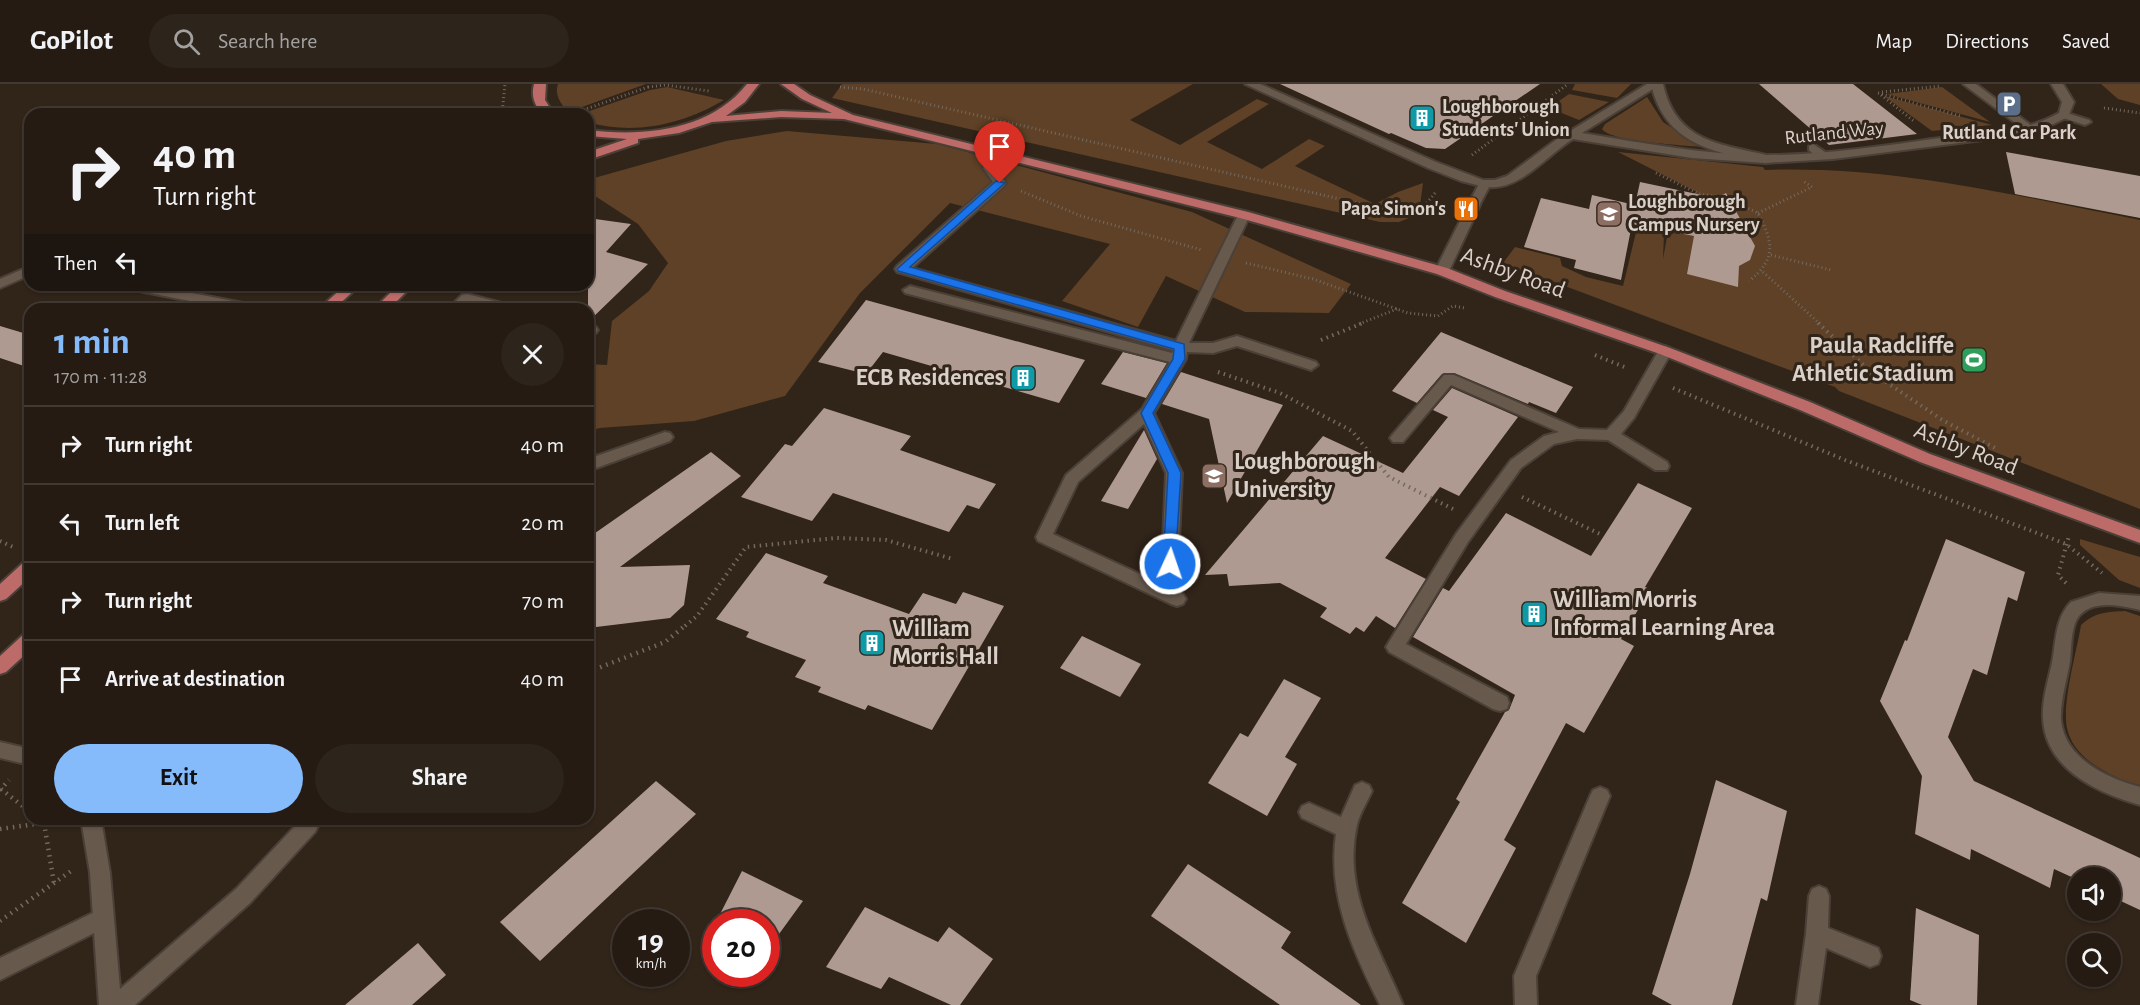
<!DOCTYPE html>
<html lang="en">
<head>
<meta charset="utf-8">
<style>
	body { margin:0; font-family:"Alegreya Sans",sans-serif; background:#2d241c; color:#f1f3f6; height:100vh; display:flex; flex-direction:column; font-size:22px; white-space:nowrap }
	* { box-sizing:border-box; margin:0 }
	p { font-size:20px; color:#a3a1a0 }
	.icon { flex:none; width:33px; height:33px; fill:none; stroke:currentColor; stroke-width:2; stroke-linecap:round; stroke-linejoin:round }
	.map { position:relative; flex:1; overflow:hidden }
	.details { position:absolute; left:24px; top:219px; width:570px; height:522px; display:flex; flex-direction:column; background:#251b13; border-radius:18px; box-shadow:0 2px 4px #0004,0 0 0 2px #423933 }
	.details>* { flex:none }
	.banner { position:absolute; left:24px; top:24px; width:570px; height:183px; border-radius:18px; box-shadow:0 2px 4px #0004,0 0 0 2px #423933; background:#251b13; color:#f1f3f6; overflow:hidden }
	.buttons { position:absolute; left:2067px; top:783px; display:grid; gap:12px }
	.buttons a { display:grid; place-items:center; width:54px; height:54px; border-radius:50%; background:#251b13; box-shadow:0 2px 4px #0004,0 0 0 2px #423933; font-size:30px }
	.speed { position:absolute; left:612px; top:825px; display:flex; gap:12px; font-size:30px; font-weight:700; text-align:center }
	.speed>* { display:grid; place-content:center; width:78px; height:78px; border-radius:50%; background:#251b13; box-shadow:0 2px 4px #0004,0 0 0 2px #423933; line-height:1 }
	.speed small { font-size:15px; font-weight:400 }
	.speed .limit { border:9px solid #d22; background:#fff; color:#111 }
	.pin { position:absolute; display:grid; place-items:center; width:51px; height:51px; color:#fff; margin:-62px -26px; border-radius:50% 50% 50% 0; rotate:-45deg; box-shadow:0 0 6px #0007 }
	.pin .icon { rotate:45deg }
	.me { position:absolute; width:66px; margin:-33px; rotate:3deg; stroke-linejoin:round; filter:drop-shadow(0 0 4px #0008) }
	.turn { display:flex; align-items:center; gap:21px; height:126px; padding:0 30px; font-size:27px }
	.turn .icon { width:78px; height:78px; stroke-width:2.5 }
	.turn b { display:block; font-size:42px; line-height:51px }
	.then { display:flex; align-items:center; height:57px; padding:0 30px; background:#0003; gap:12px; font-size:22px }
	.round { display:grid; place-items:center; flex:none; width:63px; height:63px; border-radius:32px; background:#2d241c }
	.head { display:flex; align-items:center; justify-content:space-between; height:102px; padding:0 30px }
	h1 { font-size:36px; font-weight:600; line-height:45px; color:#86bbfb }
	.button { display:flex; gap:12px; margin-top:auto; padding:12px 30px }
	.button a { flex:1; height:69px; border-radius:36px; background:#86bbfb; color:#111; font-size:24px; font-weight:600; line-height:69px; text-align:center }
	.button a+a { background:#2d241c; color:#f1f3f6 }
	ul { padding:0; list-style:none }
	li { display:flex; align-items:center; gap:18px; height:78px; padding:0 30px; border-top:2px solid #423933 }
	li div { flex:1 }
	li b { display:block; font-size:22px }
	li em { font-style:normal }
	header { display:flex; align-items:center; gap:36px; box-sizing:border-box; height:84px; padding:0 30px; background:#251b13; border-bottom:2px solid #423933 }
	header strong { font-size:28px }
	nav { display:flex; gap:33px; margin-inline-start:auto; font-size:21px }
	.search { width:420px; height:54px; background:#2d241c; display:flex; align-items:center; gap:15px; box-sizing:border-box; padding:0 21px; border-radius:33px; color:#a3a1a0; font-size:22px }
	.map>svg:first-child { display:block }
	.green { fill:#5e4126 }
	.building { fill:#af9a91 }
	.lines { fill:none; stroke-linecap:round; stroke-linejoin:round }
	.service-casing { stroke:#4b4037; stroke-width:4 }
	.pedestrian-casing { stroke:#4b4037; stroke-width:4 }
	.minor-casing { stroke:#4b4037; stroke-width:4 }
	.primary-casing { stroke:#4b4037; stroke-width:4 }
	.path-far2 { stroke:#74695f; stroke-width:3; stroke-dasharray:1 3; stroke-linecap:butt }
	.path-far1 { stroke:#74695f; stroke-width:4; stroke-dasharray:1.5 4.5; stroke-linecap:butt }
	.path { stroke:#74695f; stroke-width:4.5; stroke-dasharray:1.5 5; stroke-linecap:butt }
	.service { fill:#67594c; fill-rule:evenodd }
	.pedestrian { fill:#67594c; fill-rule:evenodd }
	.minor { fill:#67594c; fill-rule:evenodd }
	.primary { fill:#bd6b69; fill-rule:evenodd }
	.route { fill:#1a73e8; stroke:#114b97; stroke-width:1.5 }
	.labels { text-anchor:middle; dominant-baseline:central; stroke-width:6; stroke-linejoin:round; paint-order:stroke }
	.far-poi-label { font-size:20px; font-weight:bold; fill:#d9d0c9; stroke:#312419; text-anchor:start }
	.far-street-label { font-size:20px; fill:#d9d0c9; stroke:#312419 }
	.street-label { font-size:24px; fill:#d9d0c9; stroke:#312419 }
	.poi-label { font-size:24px; font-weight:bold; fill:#d9d0c9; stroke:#312419; text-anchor:start }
</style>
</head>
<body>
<header>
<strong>GoPilot</strong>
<div class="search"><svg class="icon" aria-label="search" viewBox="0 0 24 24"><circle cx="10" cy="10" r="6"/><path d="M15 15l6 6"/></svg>Search here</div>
<nav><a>Map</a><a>Directions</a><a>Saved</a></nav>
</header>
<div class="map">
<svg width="2140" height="921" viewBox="0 0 2140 921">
	<rect width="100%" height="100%" fill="#312419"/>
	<!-- green -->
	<g class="green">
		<path d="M558 0H646L568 28C561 20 554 11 558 0Z"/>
		<polygon points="842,0 1193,0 1130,36 1180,61 1257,15 1269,20 1207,58 1262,85 1309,55 1325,62 1295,82 1375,120 1398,108 1423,99 1419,130 1399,138 1380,138 832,14"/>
		<polygon points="1575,0 1631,0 1617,14 1572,6"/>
		<polygon points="2101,0 2140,0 2140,21 2118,15"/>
		<path d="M667 3 724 16C684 40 634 52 588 38V30H581L650 6Z"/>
		<polygon points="1942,3 1990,38 1887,10"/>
		<polygon points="1569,10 1609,18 1579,36 1549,24"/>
		<polygon points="1884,12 1992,41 1932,47"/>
		<path d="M1647 13 1663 38 1701 63C1682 61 1611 58 1602 45L1605 40Z"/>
		<polygon points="787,47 937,60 1192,128 1351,200 1329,229 1245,228 1166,192 1138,243 1062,217 1110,160 950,119 860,209 785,312 694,337 600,344 588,347 588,280 607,281 612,237 649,207 668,179 638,140 592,110 594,94 726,57"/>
		<path d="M1618 68 1763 83 1765 86C1891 81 2017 112 2140 136V425L1839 307 1835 303 1503 179 1515 163 1560 174 1562 182 1586 193 1623 202 1637 144 1664 150 1663 175 1667 153 1683 144 1692 110 1697 108Z"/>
		<polygon points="2080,455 2140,473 2140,504 2119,496 2080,461"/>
		<path d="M2125 527 2140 532V701C2127 699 2113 692 2101 685 2087 677 2073 665 2068 648 2060 624 2077 567 2081 541 2095 528 2107 528 2125 527Z"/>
	</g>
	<!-- building -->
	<g class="building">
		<polygon points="1280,0 1540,0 1445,65 1426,64 1391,49 1389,50"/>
		<polygon points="1759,0 1853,0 1917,50 1829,61"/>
		<polygon points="2006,68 2140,92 2140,134 2015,110"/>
		<polygon points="1640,98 1716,114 1726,109 1755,162 1750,176 1739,182 1738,203 1687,190 1694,152 1632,140 1621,196 1574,184 1576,176 1524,163 1541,114 1589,125 1592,111 1635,121"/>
		<polygon points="588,134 631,140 606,168 648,180 588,238"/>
		<polygon points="866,216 1085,276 1059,319 883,268 866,290 818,278"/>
		<polygon points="0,242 30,251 30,284 0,274"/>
		<polygon points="1441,248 1573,303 1556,329 1529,318 1528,320 1454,289 1442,290 1417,319 1392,307"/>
		<polygon points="1123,268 1167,279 1146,314 1101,300"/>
		<polygon points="1181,288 1283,321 1227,419 1209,335 1162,320"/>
		<polygon points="1452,304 1518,333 1459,412 1440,403 1385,474 1426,495 1395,544 1376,532 1364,548 1356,543 1350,550 1320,533 1327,524 1280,499 1229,502 1227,490 1205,491 1323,352 1403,389 1448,333 1433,326"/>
		<polygon points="824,324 911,352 900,366 996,400 979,425 967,421 949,448 833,409 812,437 741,413 785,360 792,362"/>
		<polygon points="1144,346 1157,375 1128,425 1101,417"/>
		<polygon points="711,368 741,392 620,483 690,481 684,521 670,534 588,544 588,454"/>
		<polygon points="1638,399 1692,424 1645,503 1650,505 1621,555 1634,562 1584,649 1566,639 1504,756 1516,764 1466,859 1402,819 1460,718 1456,715 1505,628 1509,626 1515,611 1413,553 1443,504 1449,507 1506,429 1591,472"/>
		<polygon points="1946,455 2025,488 2017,517 2008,513 1987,591 1973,585 1948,653 1974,697 2140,774 2140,826 2110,812 2110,794 2078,794 2078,796 2054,785 2050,804 1971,765 1970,776 1915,750 1922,692 1880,617 1905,556 1907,557"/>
		<polygon points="766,469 828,492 823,499 909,530 923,509 956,520 963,508 1004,522 932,646 868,621 865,626 818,608 821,603 795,593 806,576 746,553 749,548 716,535"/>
		<polygon points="1082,552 1141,580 1120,613 1060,584"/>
		<polygon points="1284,595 1321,614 1285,673 1297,680 1267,732 1208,699 1240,649 1248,653"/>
		<polygon points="1716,696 1787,727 1767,817 1761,814 1732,921 1672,921 1652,910 1690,790"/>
		<polygon points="656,697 696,730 540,877 500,838"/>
		<polygon points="1188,780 1291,848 1281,864 1361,921 1280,921 1151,832"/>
		<polygon points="742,787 803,817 766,868 766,838 716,838"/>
		<polygon points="865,823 938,858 949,843 993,875 960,921 951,921 889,893 881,905 826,883"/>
		<polygon points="1916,824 1979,851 1977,921 1922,921 1910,916"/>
		<polygon points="418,859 446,891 412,921 345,921"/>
	</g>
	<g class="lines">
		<!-- service casing -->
		<g class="service-casing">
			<g id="service">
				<polygon points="1245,0 1260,0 1436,78 1491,99 1485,103 1461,97 1428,84"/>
				<path d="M1651 0H1663C1676 59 1721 60 1771 72L1773 75 1767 79C1714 68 1665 61 1651 0Z"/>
				<polygon points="1963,0 1976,0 2036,45 2030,48 2026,47"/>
				<polygon points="2064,28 2089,36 2091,38 2085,41 2060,33 2060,29"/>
				<polygon points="1813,60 1825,68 1825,74 1817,74 1809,66 1809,62"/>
				<polygon points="1000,66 1006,70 995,84 1006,99 1004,102 912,184 1176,257 1238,131 1244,127 1250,131 1189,259 1213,259 1237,252 1316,278 1318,281 1311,286 1237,262 1213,269 1187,268 1186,275 1154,329 1182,389 1178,480 1176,485 1170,486 1164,485 1162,480 1166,389 1144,340 1078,398 1053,450 1183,510 1186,515 1183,520 1177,522 1171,520 1038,457 1036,453 1066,391 1142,325 1170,278 905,209 903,206 910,202 1172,269 1173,266 897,188 895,185 897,182 993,98 983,84 996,67"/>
				<polygon points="467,210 514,222 516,225 492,225 470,219 463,225 448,225 462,211"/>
				<polygon points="588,240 596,243 598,246 596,249 588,250"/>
				<polygon points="1665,262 1672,267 1634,334 1621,350 1667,378 1669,382 1667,386 1655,386 1608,356 1577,355 1554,360 1521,384 1468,458 1406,560 1507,613 1509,619 1507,625 1500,627 1493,625 1389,568 1386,563 1389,558 1456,450 1511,376 1544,352 1559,348 1451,301 1403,358 1393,358 1390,354 1393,350 1444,291 1454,291 1579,345 1607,346 1624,327 1660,264"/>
				<polygon points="665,348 670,349 673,353 670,357 588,387 588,375"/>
				<polygon points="1600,703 1607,706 1610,712 1536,892 1537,921 1515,921 1514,892 1590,712 1593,706"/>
				<polygon points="103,824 110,827 113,834 110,841 0,896 0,874"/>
			</g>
		</g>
		<!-- pedestrian casing -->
		<g class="pedestrian-casing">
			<polygon id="pedestrian" points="1474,117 1480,121 1449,187 1442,191 1437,190 1435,187 1468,121"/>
		</g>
		<!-- minor casing -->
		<g class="minor-casing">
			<g id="minor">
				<path d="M1647 0H1661L1582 49C1643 59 1705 71 1767 71 1825 71 1882 62 1940 54 1981 49 2022 50 2059 29L2062 18 2051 0H2063L2074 18 2068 33 2041 46 2022 51 1833 75 1765 79 1692 74 1573 55C1548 70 1521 106 1489 103L1478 124H1470L1468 121 1481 96H1495L1507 92 1557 55Z"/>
				<polygon points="30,182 30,191 0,204 0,195"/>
				<polygon points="122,201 151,201 253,221 260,225 231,225 129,205"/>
				<path d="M2099 509 2140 512V526C2123 522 2097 516 2082 529 2070 539 2072 563 2070 577 2067 596 2060 617 2061 636 2065 675 2107 694 2140 703V721C2098 709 2045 685 2043 634 2042 616 2048 597 2052 579 2056 558 2055 534 2071 518Z"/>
				<polygon points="0,658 30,665 30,681 0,674"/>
				<path d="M1362 698 1369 701 1372 707C1367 718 1360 729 1357 741 1342 808 1379 862 1403 921H1380C1353 867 1327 811 1336 750L1302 734 1299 728 1302 722 1309 719 1341 733 1355 701Z"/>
				<polygon points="81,735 101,735 110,789 120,905 236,805 297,740 294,735 315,735 318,742 315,748 250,819 135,921 99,921 90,789"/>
				<polygon points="1819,802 1826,805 1829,812 1828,844 1878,864 1881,872 1878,880 1870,883 1826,864 1818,921 1796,921 1806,850 1809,812 1812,805"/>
			</g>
		</g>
		<!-- primary casing -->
		<g class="primary-casing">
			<g id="primary">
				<path d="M534 0H546L545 16 554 30H542C534 20 531 12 534 0Z"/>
				<path d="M747 0H759L745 18 726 32 781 27 832 29 802 15 781 0H794L810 11 853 31 1248 128 1447 184 1505 207 1670 264 1810 318 1930 370 2140 446V459L1920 378 1800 326 1660 270 1495 213 1437 190 1240 134 844 35 781 33 712 38 679 49 638 55V59L588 76V68L627 55 588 52V46C643 53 710 47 747 0Z"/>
				<polygon points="345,201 360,201 334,225 319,225"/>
				<polygon points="398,201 413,201 389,225 374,225"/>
				<polygon points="30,476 30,493 6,515 0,517 0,500 24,478"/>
				<polygon points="30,548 30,566 6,588 0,590 0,572 24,550"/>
			</g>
		</g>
		<!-- path-far2 -->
		<g class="path-far2">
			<polyline points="648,3 665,1 709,7"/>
			<polyline points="840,3 863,5 1379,124 1446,122"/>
			<polyline points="1882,8 1941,2"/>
			<polyline points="1878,9 1961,32"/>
			<polyline points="1881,11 1915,38"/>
			<polyline points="2104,24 2140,29"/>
			<polyline points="502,30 505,0"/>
			<polyline points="572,30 648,3"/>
			<polyline points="1516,38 1535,46"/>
			<polyline points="1472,71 1568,0"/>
			<path d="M1656 89 1699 110 1724 113 1758 129C1773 158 1777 175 1749 197"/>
			<polyline points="1021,107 1081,132 1202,166"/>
			<polyline points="1424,122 1436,108"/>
			<polyline points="1758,129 1812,103 1803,97"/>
			<polyline points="1771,171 1831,186"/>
			<polyline points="1246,179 1313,195 1408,229 1438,232 1453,222 1465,224"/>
			<polyline points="1763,188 1820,240"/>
			<polyline points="1359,240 1397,225"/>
		</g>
		<!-- path-far1 -->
		<g class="path-far1">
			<polyline points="1818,239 1871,288 1944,337 1997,365"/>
			<polyline points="1321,256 1363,239"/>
			<polyline points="1595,271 1627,284"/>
			<polyline points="1218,288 1280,309 1352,347 1389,393 1453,425"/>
			<polyline points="1673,304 1845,376 2066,460 2102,489"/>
			<polyline points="1522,413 1600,450"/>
			<polyline points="0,457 13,463"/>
			<polyline points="2066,499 2058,491 2069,452"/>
			<polyline points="685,542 697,532 746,463 836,454 886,456 953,475"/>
		</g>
		<!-- path -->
		<g class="path">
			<polyline points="588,588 665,558 686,541"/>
			<polyline points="1,705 30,728"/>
			<polyline points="0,706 9,696"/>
			<polyline points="39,735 44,739 54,799"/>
			<polyline points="0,745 43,739"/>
			<polyline points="0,837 71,787"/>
		</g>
		<!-- service -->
		<use href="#service" class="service"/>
		<!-- pedestrian -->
		<use href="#pedestrian" class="pedestrian"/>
		<!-- minor -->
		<use href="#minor" class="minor"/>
		<!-- primary -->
		<use href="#primary" class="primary"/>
	</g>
	<!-- route -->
	<polygon class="route" points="996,97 1005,99 910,183 1184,260 1185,275 1153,329 1181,389 1175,483 1170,485 1163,480 1168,389 1141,329 1173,275 1174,265 898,187 897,185"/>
	<!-- icons -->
	<defs>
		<g id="parking-square" transform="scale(1.35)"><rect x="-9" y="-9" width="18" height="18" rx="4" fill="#5c6f8a" stroke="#312419"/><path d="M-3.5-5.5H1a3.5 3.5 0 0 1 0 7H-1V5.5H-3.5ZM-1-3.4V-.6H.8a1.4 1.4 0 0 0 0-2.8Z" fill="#fff"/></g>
		<g id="building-square" transform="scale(1.35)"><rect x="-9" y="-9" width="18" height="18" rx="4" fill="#0f9aa8" stroke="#312419"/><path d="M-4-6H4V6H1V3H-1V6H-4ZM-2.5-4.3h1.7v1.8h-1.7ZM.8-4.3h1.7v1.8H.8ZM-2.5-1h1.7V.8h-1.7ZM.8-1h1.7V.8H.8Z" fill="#fff"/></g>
		<g id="restaurant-square" transform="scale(1.35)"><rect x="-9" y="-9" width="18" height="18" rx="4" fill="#e8710a" stroke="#312419"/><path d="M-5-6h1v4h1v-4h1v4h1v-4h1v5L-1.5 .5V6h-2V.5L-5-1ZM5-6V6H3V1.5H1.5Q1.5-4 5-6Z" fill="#fff"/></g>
		<g id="school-square" transform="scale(1.35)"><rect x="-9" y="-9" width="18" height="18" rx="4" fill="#8d6e63" stroke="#312419"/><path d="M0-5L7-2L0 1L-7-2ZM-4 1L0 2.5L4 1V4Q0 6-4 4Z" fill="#fff"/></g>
		<g id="stadium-square" transform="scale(1.35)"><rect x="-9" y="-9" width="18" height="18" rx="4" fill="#2e9e5b" stroke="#312419"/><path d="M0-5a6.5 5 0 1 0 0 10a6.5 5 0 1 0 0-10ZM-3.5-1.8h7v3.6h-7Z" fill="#fff"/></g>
		<g id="university-square" transform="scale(1.35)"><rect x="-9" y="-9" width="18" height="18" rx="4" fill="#8d6e63" stroke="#312419"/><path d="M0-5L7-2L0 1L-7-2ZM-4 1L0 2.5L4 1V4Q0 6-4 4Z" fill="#fff"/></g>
	</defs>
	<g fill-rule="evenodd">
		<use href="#parking-square" x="2009" y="20"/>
		<use href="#building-square" x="1422" y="34"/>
		<use href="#restaurant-square" x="1466" y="125"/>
		<use href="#school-square" x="1609" y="130"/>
		<use href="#stadium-square" x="1974" y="276"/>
		<use href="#building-square" x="1023" y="294"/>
		<use href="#university-square" x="1214" y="392"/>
		<use href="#building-square" x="1534" y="530"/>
		<use href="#building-square" x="872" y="559"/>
	</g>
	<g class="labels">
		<!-- far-poi labels -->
		<g class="far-poi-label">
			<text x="1442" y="23">Loughborough<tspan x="1442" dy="23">Students' Union</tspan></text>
			<text x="2009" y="49" text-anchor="middle">Rutland Car Park</text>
			<text x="1628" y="118">Loughborough<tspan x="1628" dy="23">Campus Nursery</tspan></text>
			<text x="1446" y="125" text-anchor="end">Papa Simon's</text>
		</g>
		<!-- far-street labels -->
		<g class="far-street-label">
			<text transform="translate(1834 49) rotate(-6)">Rutland Way</text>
		</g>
		<!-- street labels -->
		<g class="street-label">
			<text transform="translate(1513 189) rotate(20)">Ashby Road</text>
			<text transform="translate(1966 365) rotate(21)">Ashby Road</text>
		</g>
		<!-- poi labels -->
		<g class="poi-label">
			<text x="1954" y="262" text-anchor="end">Paula Radcliffe<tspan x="1954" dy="28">Athletic Stadium</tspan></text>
			<text x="1004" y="294" text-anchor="end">ECB Residences</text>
			<text x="1234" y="378">Loughborough<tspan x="1234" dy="28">University</tspan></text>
			<text x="1553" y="516">William Morris<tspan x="1553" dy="28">Informal Learning Area</tspan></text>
			<text x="892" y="545">William<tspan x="892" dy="28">Morris Hall</tspan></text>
		</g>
	</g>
</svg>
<div class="buttons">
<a><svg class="icon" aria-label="sound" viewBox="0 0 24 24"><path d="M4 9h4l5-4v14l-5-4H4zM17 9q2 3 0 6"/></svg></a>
<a><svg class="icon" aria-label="search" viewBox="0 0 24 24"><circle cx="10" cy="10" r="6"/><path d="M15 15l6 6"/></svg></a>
</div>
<div class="speed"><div>19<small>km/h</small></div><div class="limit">20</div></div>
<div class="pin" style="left:1000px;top:99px;background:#d93025"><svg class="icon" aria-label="arrive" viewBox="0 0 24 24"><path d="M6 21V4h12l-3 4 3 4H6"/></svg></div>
<svg class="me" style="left:1170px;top:480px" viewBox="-20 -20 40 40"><circle r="17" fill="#1a73e8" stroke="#fff" stroke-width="3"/><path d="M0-11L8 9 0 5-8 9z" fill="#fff"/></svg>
<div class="banner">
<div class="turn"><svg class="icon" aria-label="right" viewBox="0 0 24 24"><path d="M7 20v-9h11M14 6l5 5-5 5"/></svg><div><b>40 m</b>Turn right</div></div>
<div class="then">Then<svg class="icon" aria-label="left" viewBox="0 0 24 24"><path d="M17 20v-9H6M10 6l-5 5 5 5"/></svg></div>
</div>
<section class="details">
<div class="head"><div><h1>1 min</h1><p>170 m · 11:28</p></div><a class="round"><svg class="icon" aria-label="close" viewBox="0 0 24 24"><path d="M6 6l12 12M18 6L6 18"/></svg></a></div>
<ul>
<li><svg class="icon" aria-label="right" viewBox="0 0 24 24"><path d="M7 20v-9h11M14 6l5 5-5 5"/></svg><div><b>Turn right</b></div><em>40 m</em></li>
<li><svg class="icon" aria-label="left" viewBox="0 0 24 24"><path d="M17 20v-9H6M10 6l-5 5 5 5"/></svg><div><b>Turn left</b></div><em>20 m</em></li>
<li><svg class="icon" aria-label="right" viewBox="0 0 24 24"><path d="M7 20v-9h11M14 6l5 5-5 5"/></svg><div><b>Turn right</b></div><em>70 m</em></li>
<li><svg class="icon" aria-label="arrive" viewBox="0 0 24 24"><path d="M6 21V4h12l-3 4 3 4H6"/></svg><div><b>Arrive at destination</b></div><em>40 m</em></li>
</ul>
<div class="button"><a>Exit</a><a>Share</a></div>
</section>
</div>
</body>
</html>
